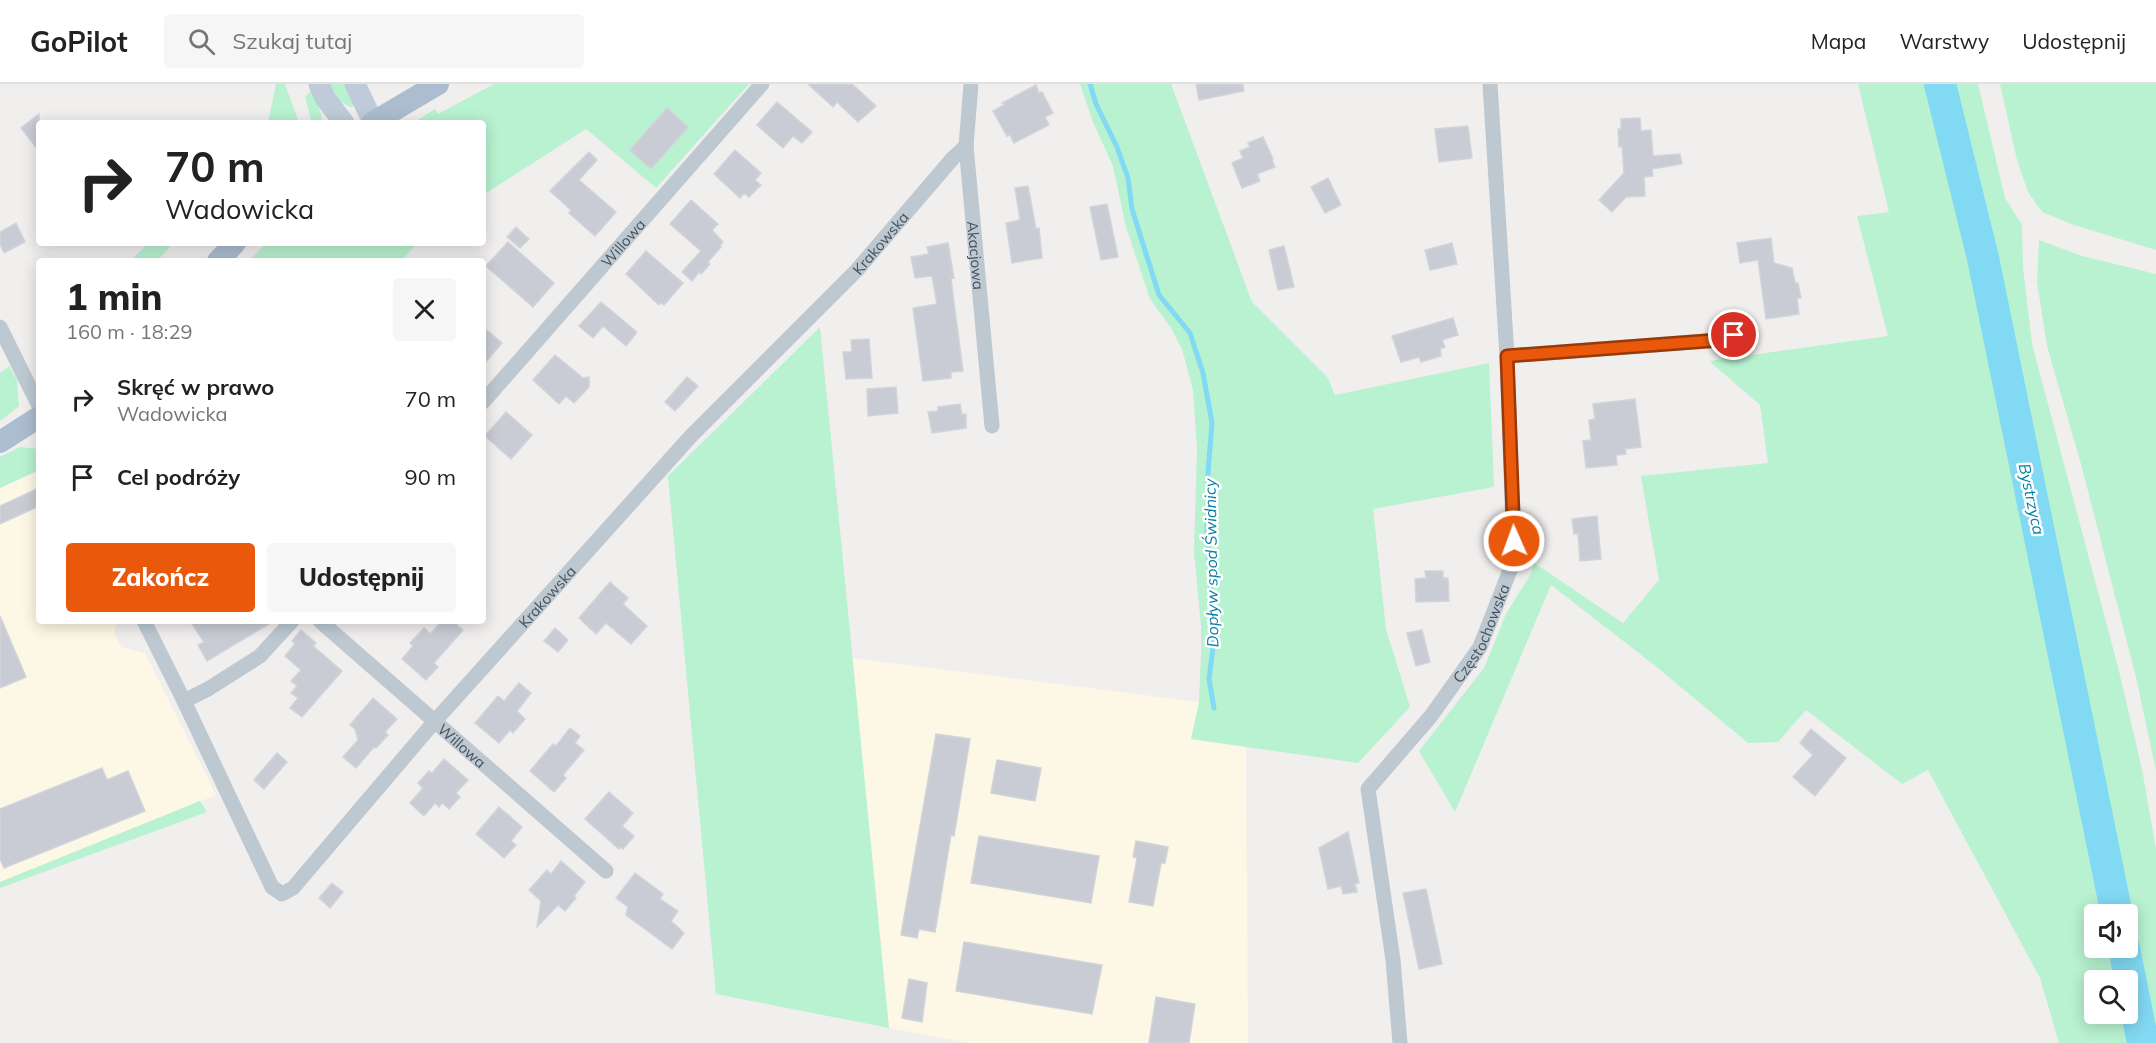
<!DOCTYPE html>
<html lang="pl">
<head>
<meta charset="utf-8">
<style>
	body { margin:0; font-family:Mulish,sans-serif; background:#f6f6f6; color:#222; height:100vh; display:flex; flex-direction:column; font-size:22px; white-space:nowrap }
	* { box-sizing:border-box; margin:0 }
	p { font-size:20px; color:#767676 }
	.icon { flex:none; width:33px; height:33px; fill:none; stroke:currentColor; stroke-width:2; stroke-linecap:round; stroke-linejoin:round }
	.map { position:relative; flex:1; overflow:hidden }
	.sheet { position:absolute; left:36px; top:174px; width:450px; height:366px; display:flex; flex-direction:column; background:#fff; border-radius:6px; box-shadow:0 3px 15px #0003 }
	.sheet>* { flex:none }
	.hud { position:absolute; left:36px; top:36px; width:450px; height:126px; border-radius:6px; box-shadow:0 3px 15px #0003; background:#fff; color:#222; overflow:hidden }
	.fabs { position:absolute; left:2084px; top:820px; display:grid; gap:12px }
	.fabs a { display:grid; place-items:center; width:54px; height:54px; border-radius:6px; background:#fff; box-shadow:0 3px 15px #0003; font-size:30px }
	.pin { position:absolute; display:grid; place-items:center; width:51px; height:51px; color:#fff; margin:-26px; border:3px solid #fff; border-radius:50%; box-shadow:0 2px 6px #0007 }
	.me { position:absolute; width:66px; margin:-33px; rotate:358deg; stroke-linejoin:round; filter:drop-shadow(0 0 4px #0008) }
	.turn { display:flex; align-items:center; gap:21px; height:126px; padding:0 30px; font-size:27px }
	.turn .icon { width:78px; height:78px; stroke-width:2.5 }
	.turn b { display:block; font-size:42px; line-height:51px }
	.round { display:grid; place-items:center; flex:none; width:63px; height:63px; border-radius:6px; background:#f6f6f6 }
	.headline { display:flex; align-items:center; justify-content:space-between; height:102px; padding:0 30px }
	h1 { font-size:36px; font-weight:800; line-height:45px }
	.action { display:flex; gap:12px; margin-top:auto; padding:12px 30px }
	.action a { flex:1; height:69px; border-radius:6px; background:#ea580c; color:#fff; font-size:24px; font-weight:800; line-height:69px; text-align:center }
	.action a+a { background:#f6f6f6; color:#222 }
	ul { padding:0; list-style:none }
	li { display:flex; align-items:center; gap:18px; height:78px; padding:0 30px }
	li div { flex:1 }
	li b { display:block; font-size:22px }
	li em { font-style:normal }
	header { display:flex; align-items:center; gap:36px; box-sizing:border-box; height:84px; padding:0 30px; background:#fff; border-bottom:2px solid #e0e0e0 }
	header strong { font-size:28px }
	nav { display:flex; gap:33px; margin-inline-start:auto; font-size:21px }
	.search { width:420px; height:54px; background:#f6f6f6; display:flex; align-items:center; gap:15px; box-sizing:border-box; padding:0 21px; border-radius:6px; color:#767676; font-size:22px }
	.map>svg:first-child { display:block }
	.commercial { fill:#fdf7e5 }
	.green { fill:#b8f2d0; fill-rule:evenodd }
	.lines { fill:none; stroke-linecap:round; stroke-linejoin:round }
	.stream { stroke:#82d9f3; stroke-width:5 }
	.river { stroke:#82d9f3; stroke-width:32 }
	.building { fill:#c9ccd4; stroke:#d1d4da; stroke-width:1.5 }
	.minor { stroke:#bdc8d1; stroke-width:15 }
	.secondary { stroke:#bfcbd9; stroke-width:21 }
	.primary { stroke:#abbdcf; stroke-width:22 }
	.route-casing { stroke:#983908; stroke-width:15 }
	.route { stroke:#ea580c; stroke-width:10 }
	.labels { text-anchor:middle; dominant-baseline:central; stroke-width:5; stroke-linejoin:round; paint-order:stroke }
	.street-label { font-size:15px; fill:#45515d; stroke:#fff }
	.water-label { font-size:16px; font-style:italic; fill:#037ea3; stroke:#fff }
</style>
</head>
<body>
<header>
<strong>GoPilot</strong>
<div class="search"><svg class="icon" aria-label="search" viewBox="0 0 24 24"><circle cx="10" cy="10" r="6"/><path d="M15 15l6 6"/></svg>Szukaj tutaj</div>
<nav><a>Mapa</a><a>Warstwy</a><a>Udostępnij</a></nav>
</header>
<div class="map">
<svg width="2156" height="959" viewBox="0 0 2156 959">
	<rect width="100%" height="100%" fill="#f1eeee"/>
	<!-- commercial -->
	<g class="commercial">
		<polygon points="35,388 39,389 39,537 118,537 114,548 121,563 145,569 216,711 0,798 0,404"/>
		<polygon points="852,574 1199,618 1191,655 1246,663 1248,959 968,959 889,944"/>
	</g>
	<!-- green -->
	<g class="green">
		<polygon points="276,0 285,0 299,39 268,39"/>
		<polygon points="330,0 348,0 356,22 350,23 338,16"/>
		<polygon points="494,0 749,0 656,104 586,45 483,111 483,39 413,39 435,25 438,30"/>
		<polygon points="1080,0 1171,0 1252,218 1328,294 1335,311 1489,279 1494,403 1373,425 1386,545 1410,623 1358,679 1191,655 1199,618 1201,569 1201,542 1194,468 1197,365 1193,306 1182,265 1171,244 1150,215 1126,143 1113,82 1093,38"/>
		<path d="M1858 0H1978L2005 114 2022 141 2023 184 2032 260 2118 583 2142 685 2156 765V959H2059L2040 894 1928 686 1902 700 1806 626 1778 658 1748 659 1653 580 1551 501 1455 728 1419 667 1484 584 1506 530 1532 488 1533 478 1623 539 1659 496 1641 392 1768 379 1760 321 1709 277 1888 252 1857 132 1889 128ZM2094 831H2127V864H2094ZM2094 897H2127V930H2094Z"/>
		<polygon points="2000,0 2156,0 2156,166 2071,140 2042,128 2028,108 2017,76"/>
		<polygon points="310,8 313,8 321,30 322,39 312,39 305,13"/>
		<polygon points="2039,156 2082,172 2156,190 2156,687 2136,593 2114,508 2081,380 2047,262 2037,198"/>
		<polygon points="149,159 173,159 157,177 130,177"/>
		<polygon points="267,159 417,159 401,177 248,177"/>
		<polygon points="820,243 889,944 716,910 668,392"/>
		<polygon points="9,282 17,296 19,322 0,337 0,289"/>
		<polygon points="20,363 39,365 39,389 35,388 0,404 0,373"/>
		<polygon points="200,717 207,728 0,804 0,798"/>
	</g>
	<g class="lines">
		<!-- stream -->
		<polyline class="stream" points="1090,0 1096,20 1117,63 1128,94 1132,125 1159,211 1190,249 1203,289 1212,339 1208,388 1207,446 1214,556 1209,595 1214,624"/>
		<!-- river -->
		<g class="river">
			<polyline points="1940,0 1983,174 2117,831"/>
			<polyline points="2124,864 2143,959"/>
		</g>
	</g>
	<!-- building -->
	<g class="building">
		<polygon points="808,0 852,0 876,22 858,38 837,18 833,23"/>
		<polygon points="1196,0 1243,0 1244,7 1199,16"/>
		<polygon points="1036,1 1039,9 1042,8 1053,29 1045,33 1049,41 1014,59 1010,51 1007,52 993,27 1004,21 1002,19"/>
		<polygon points="777,18 812,48 802,59 793,52 783,64 757,41"/>
		<polygon points="667,24 688,43 651,85 630,66"/>
		<polygon points="39,30 39,67 21,44"/>
		<polygon points="1640,34 1641,47 1651,46 1653,72 1680,70 1682,80 1652,85 1653,92 1644,93 1645,112 1626,113 1612,128 1599,116 1624,89 1622,62 1619,63 1618,45 1621,45 1621,35"/>
		<polygon points="1468,42 1472,74 1439,78 1435,45"/>
		<polygon points="1263,53 1273,75 1272,76 1275,83 1257,90 1260,97 1242,104 1232,79 1243,74 1240,67 1250,63 1248,59"/>
		<polygon points="735,66 761,89 755,96 761,101 749,113 744,109 740,114 714,90"/>
		<polygon points="589,68 597,76 579,96 616,128 595,152 569,129 571,126 550,107"/>
		<polygon points="1328,94 1341,121 1325,129 1311,103"/>
		<polygon points="1028,102 1036,145 1039,144 1042,174 1012,179 1006,139 1020,136 1015,104"/>
		<polygon points="691,116 718,140 712,146 723,158 720,162 721,163 708,178 710,180 701,190 699,188 692,197 682,188 701,167 670,140"/>
		<polygon points="1107,120 1118,173 1101,176 1090,123"/>
		<polygon points="16,139 25,158 4,169 0,160 0,148"/>
		<polygon points="516,143 529,155 520,164 507,153"/>
		<polygon points="1771,154 1774,179 1792,184 1795,199 1798,199 1801,214 1797,214 1799,230 1766,235 1758,176 1740,179 1737,159"/>
		<polygon points="508,158 554,199 533,223 486,182"/>
		<polygon points="948,159 954,194 951,195 963,287 951,288 951,294 923,297 913,224 937,220 932,192 915,194 911,173 929,170 927,163"/>
		<polygon points="1452,159 1457,180 1430,186 1425,166"/>
		<polygon points="1284,162 1294,203 1278,206 1269,166"/>
		<polygon points="646,167 683,199 664,221 661,219 659,221 626,190"/>
		<polygon points="601,218 637,248 626,262 603,242 593,254 579,242"/>
		<polygon points="1453,234 1458,251 1442,256 1445,263 1440,265 1441,272 1421,278 1419,273 1401,278 1392,252"/>
		<polygon points="483,243 502,259 483,281"/>
		<polygon points="869,255 872,294 846,295 843,268 852,268 851,256"/>
		<polygon points="555,271 583,294 589,293 589,303 574,319 566,312 559,320 533,296"/>
		<polygon points="687,293 698,302 675,327 665,318"/>
		<polygon points="896,303 898,329 868,332 867,305"/>
		<polygon points="1635,315 1641,363 1625,365 1626,370 1616,371 1617,381 1586,384 1583,357 1591,356 1589,336 1595,335 1593,320"/>
		<polygon points="960,320 962,331 966,330 966,344 932,349 928,328 938,327 938,323"/>
		<polygon points="506,328 532,351 511,375 485,352"/>
		<polygon points="39,404 39,422 0,440 0,422"/>
		<polygon points="1597,432 1601,475 1580,477 1578,450 1574,450 1572,435"/>
		<polygon points="1425,487 1443,487 1443,494 1448,494 1449,517 1416,518 1415,495 1426,494"/>
		<polygon points="610,498 628,514 623,520 647,542 631,560 606,539 596,550 579,534"/>
		<polygon points="0,532 26,593 0,604"/>
		<polygon points="190,537 274,537 207,577 198,561 204,558"/>
		<polygon points="442,537 452,537 463,546 434,579 438,583 426,596 402,575 413,562 410,559 424,544 430,550"/>
		<polygon points="555,544 568,556 558,568 544,557"/>
		<polygon points="301,546 316,559 313,562 342,587 302,633 290,624 298,614 291,609 297,602 291,597 301,586 285,572 295,560 292,557"/>
		<polygon points="1422,546 1430,578 1416,582 1407,549"/>
		<polygon points="519,599 531,609 517,627 525,635 513,649 510,646 499,659 475,639 498,612 504,617"/>
		<polygon points="373,614 397,635 385,648 388,651 376,664 374,663 356,684 343,673 358,656 355,645 350,641"/>
		<polygon points="570,644 580,652 575,659 584,666 563,691 566,694 554,708 530,687 553,660 556,662"/>
		<polygon points="1811,645 1846,674 1815,712 1793,693 1813,671 1800,659"/>
		<polygon points="936,650 970,655 954,752 951,751 935,848 919,845 917,854 901,851"/>
		<polygon points="277,669 287,678 264,705 254,696"/>
		<polygon points="444,675 468,696 456,709 460,713 449,725 442,719 439,723 435,719 424,732 410,719 423,704 418,699 429,687 432,689"/>
		<polygon points="997,676 1041,684 1035,717 991,709"/>
		<polygon points="102,684 107,696 128,687 145,727 4,784 0,775 0,725"/>
		<polygon points="609,708 633,729 622,742 634,752 623,765 620,763 619,765 585,735"/>
		<polygon points="499,723 522,743 511,757 516,761 504,774 476,750"/>
		<polygon points="1348,748 1359,799 1355,800 1357,808 1343,810 1341,802 1328,805 1319,764"/>
		<polygon points="979,752 1099,772 1091,819 971,799"/>
		<polygon points="1136,757 1168,763 1165,779 1161,779 1153,822 1129,818 1137,774 1133,773"/>
		<polygon points="561,777 585,798 574,812 576,814 565,827 558,821 537,843 541,817 529,806 547,786 551,790"/>
		<polygon points="635,789 663,810 660,815 678,827 671,837 684,849 672,865 626,831 628,823 616,814"/>
		<polygon points="332,799 343,808 330,824 319,814"/>
		<polygon points="1426,805 1442,880 1419,885 1403,809"/>
		<polygon points="964,858 1102,881 1092,930 956,907"/>
		<polygon points="909,895 927,899 922,938 902,934"/>
		<polygon points="1156,913 1195,920 1189,959 1149,959"/>
	</g>
	<g class="lines">
		<!-- minor -->
		<g class="minor">
			<path id="s1" d="M971 0 966 62 992 342"/>
			<polyline points="0,243 39,322"/>
			<polyline points="1507,272 1720,256 1734,251"/>
			<path id="s2" d="M483 318 762 0"/>
			<polyline points="144,537 184,617"/>
			<path id="s3" d="M292 537 260 572 208 605 184 617 272 803 282 810 293 804 435 637 691 352 857 186 953 74 966 62"/>
			<path id="s4" d="M320 537 606 787"/>
			<path id="s5" d="M1400 959 1393 876 1368 705 1431 632 1480 563 1514 476 1507 272 1490 0"/>
		</g>
		<!-- secondary -->
		<g class="secondary">
			<polyline points="319,0 325,14 344,39"/>
			<polyline points="355,0 373,38"/>
		</g>
		<!-- primary -->
		<g class="primary">
			<polyline points="372,39 438,0"/>
			<polyline points="218,177 235,159"/>
			<polyline points="0,358 39,333"/>
		</g>
	</g>
	<g class="lines">
		<!-- route casing -->
		<g class="route-casing">
			<polyline id="route" points="1514,457 1507,272 1720,256 1734,251"/>
		</g>
		<!-- route -->
		<use href="#route" class="route"/>
	</g>
	<g class="labels">
		<!-- street labels -->
		<g class="street-label">
			<text stroke="none"><textPath href="#s2" startOffset="212">Willowa</textPath></text>
			<text stroke="none"><textPath href="#s3" startOffset="1239">Krakowska</textPath></text>
			<text stroke="none"><textPath href="#s1" startOffset="172">Akacjowa</textPath></text>
			<text stroke="none"><textPath href="#s3" startOffset="753">Krakowska</textPath></text>
			<text stroke="none"><textPath href="#s5" startOffset="450">Częstochowska</textPath></text>
			<text stroke="none"><textPath href="#s4" startOffset="189">Willowa</textPath></text>
		</g>
		<!-- water labels -->
		<g class="water-label">
			<text transform="translate(2032 415) rotate(78)">Bystrzyca</text>
			<text transform="translate(1211 479) rotate(-91)">Dopływ spod Świdnicy</text>
		</g>
	</g>
</svg>
<div class="fabs">
<a><svg class="icon" aria-label="sound" viewBox="0 0 24 24"><path d="M4 9h4l5-4v14l-5-4H4zM17 9q2 3 0 6"/></svg></a>
<a><svg class="icon" aria-label="search" viewBox="0 0 24 24"><circle cx="10" cy="10" r="6"/><path d="M15 15l6 6"/></svg></a>
</div>
<div class="pin" style="left:1734px;top:251px;background:#d93025"><svg class="icon" aria-label="arrive" viewBox="0 0 24 24"><path d="M6 21V4h12l-3 4 3 4H6"/></svg></div>
<svg class="me" style="left:1514px;top:457px" viewBox="-20 -20 40 40"><circle r="17" fill="#ea580c" stroke="#fff" stroke-width="3"/><path d="M0-11L8 9 0 5-8 9z" fill="#fff"/></svg>
<div class="hud">
<div class="turn"><svg class="icon" aria-label="right" viewBox="0 0 24 24"><path d="M7 20v-9h11M14 6l5 5-5 5"/></svg><div><b>70 m</b>Wadowicka</div></div>
</div>
<section class="sheet">
<div class="headline"><div><h1>1 min</h1><p>160 m · 18:29</p></div><a class="round"><svg class="icon" aria-label="close" viewBox="0 0 24 24"><path d="M6 6l12 12M18 6L6 18"/></svg></a></div>
<ul>
<li><svg class="icon" aria-label="right" viewBox="0 0 24 24"><path d="M7 20v-9h11M14 6l5 5-5 5"/></svg><div><b>Skręć w prawo</b><p>Wadowicka</p></div><em>70 m</em></li>
<li><svg class="icon" aria-label="arrive" viewBox="0 0 24 24"><path d="M6 21V4h12l-3 4 3 4H6"/></svg><div><b>Cel podróży</b></div><em>90 m</em></li>
</ul>
<div class="action"><a>Zakończ</a><a>Udostępnij</a></div>
</section>
</div>
</body>
</html>
